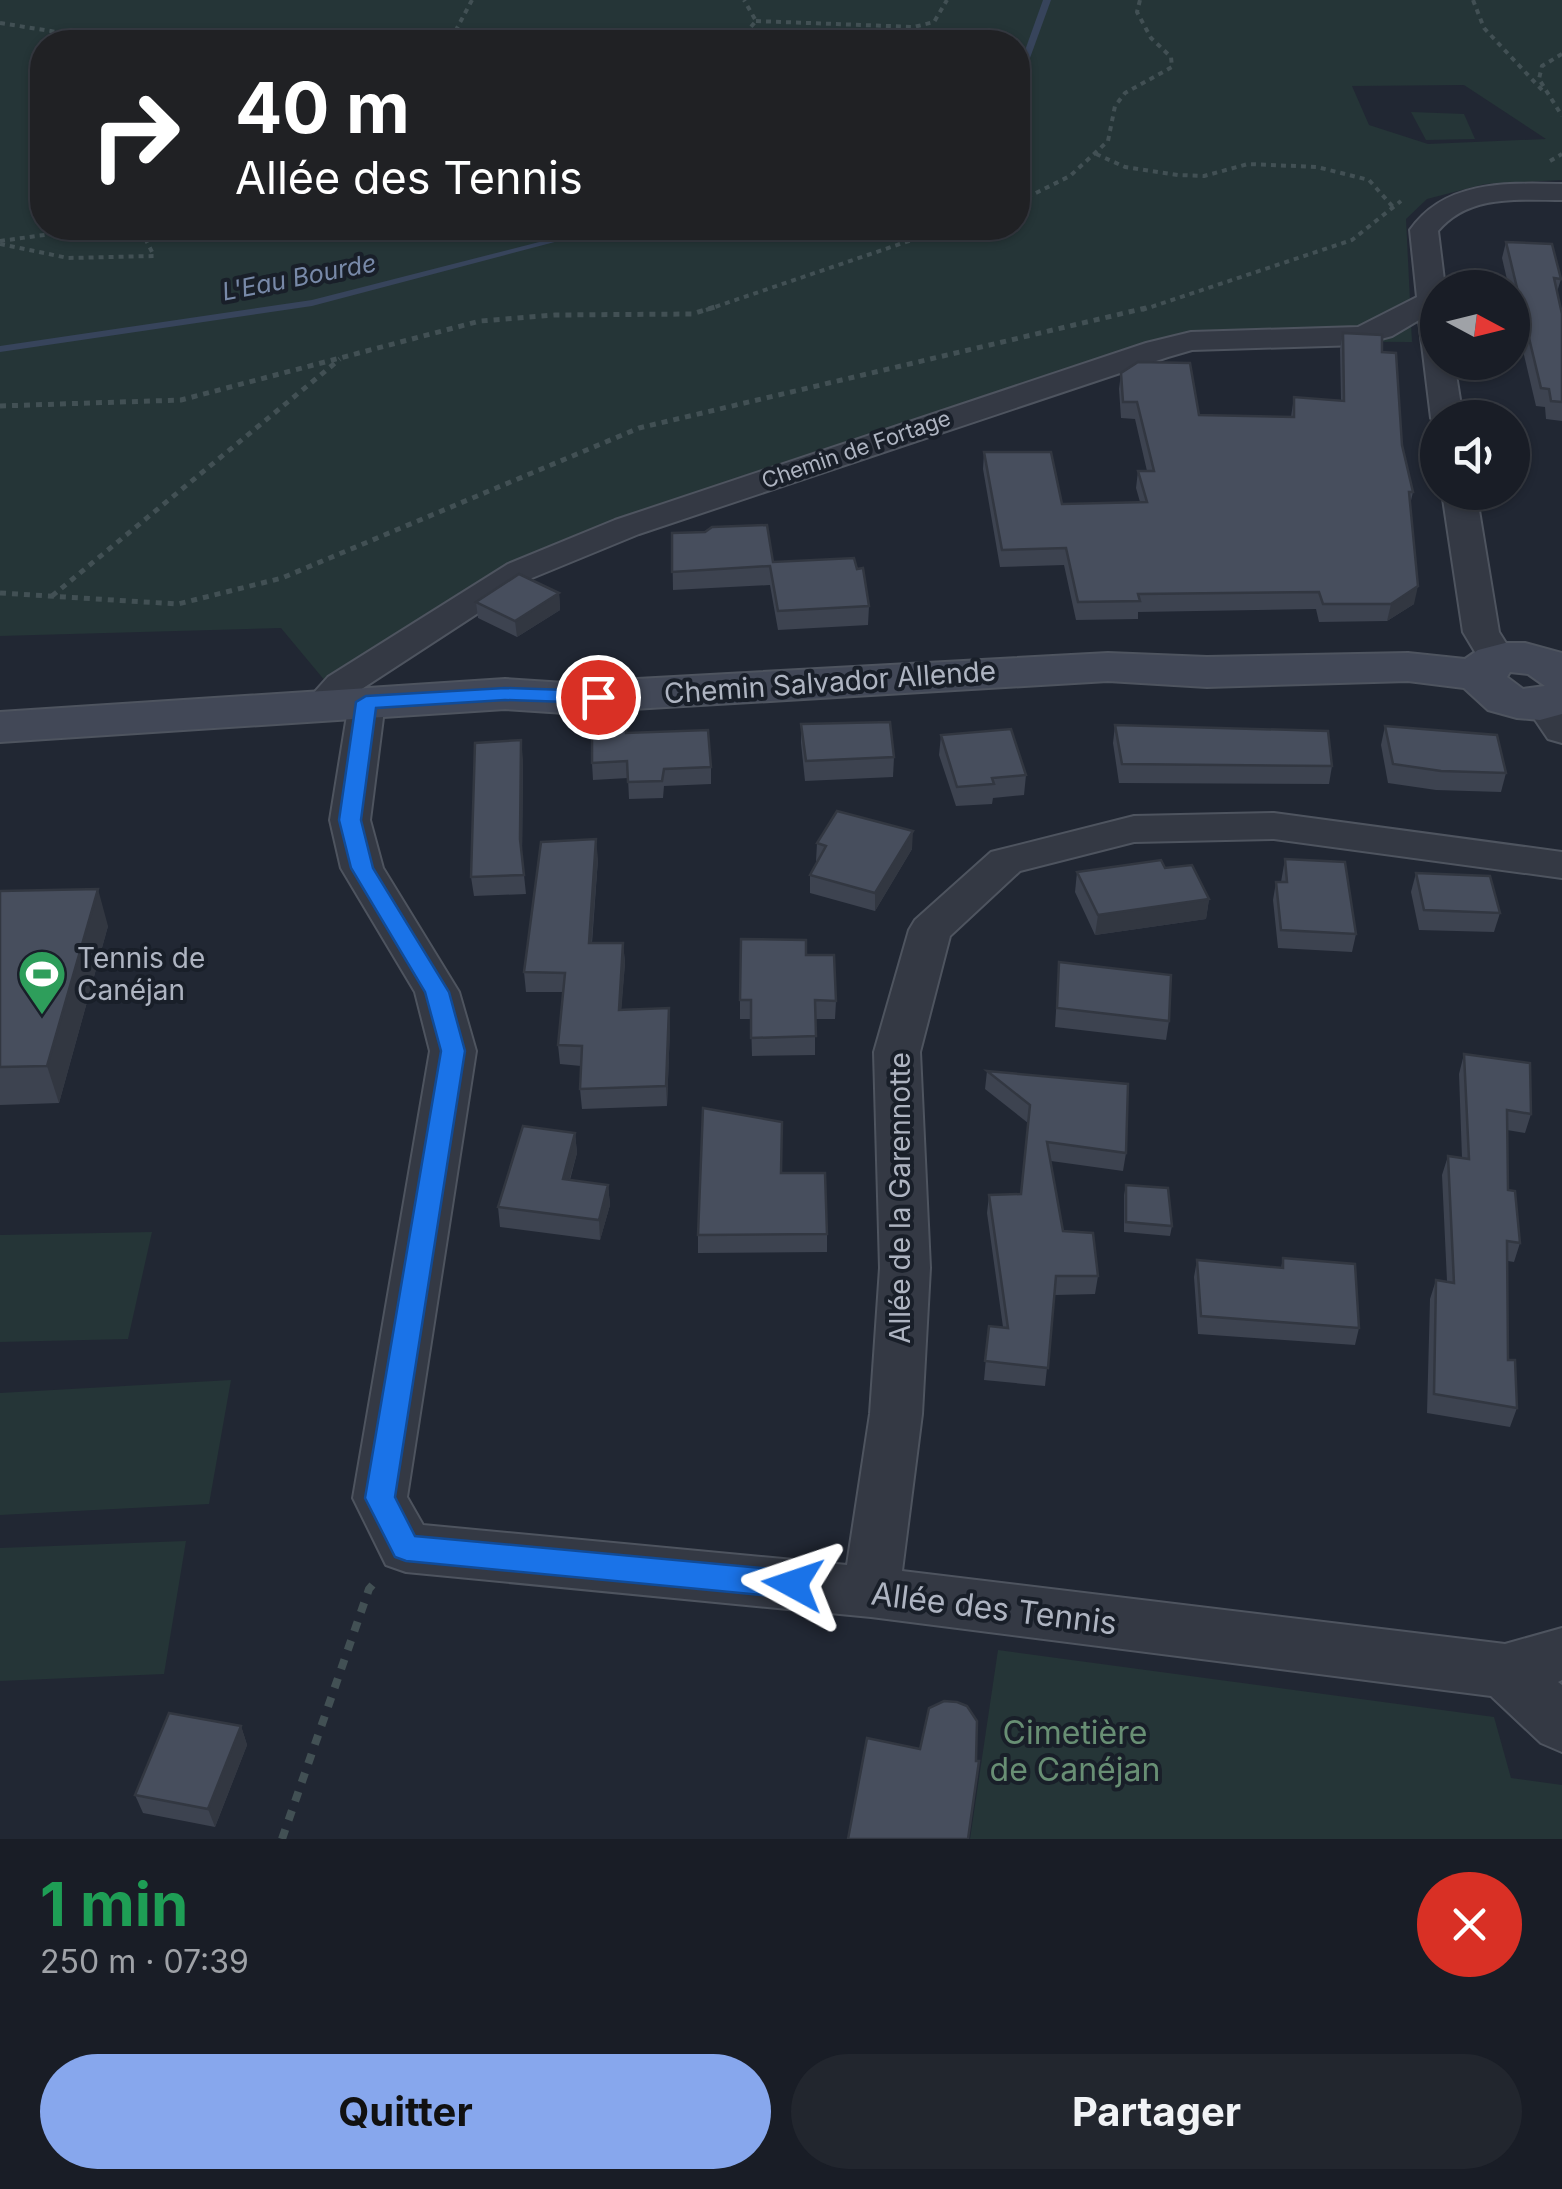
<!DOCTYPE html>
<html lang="fr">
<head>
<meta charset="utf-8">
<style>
	body { margin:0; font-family:Inter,sans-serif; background:#22262e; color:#f1f3f6; height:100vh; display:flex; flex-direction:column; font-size:38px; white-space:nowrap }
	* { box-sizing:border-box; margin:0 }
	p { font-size:32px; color:#9fa2a7 }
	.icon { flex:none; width:55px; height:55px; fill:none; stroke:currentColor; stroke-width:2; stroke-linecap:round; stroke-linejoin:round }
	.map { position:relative; height:1839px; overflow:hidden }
	.sheet { display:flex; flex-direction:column; background:#191d26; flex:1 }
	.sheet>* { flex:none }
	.banner { position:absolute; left:30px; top:30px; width:1000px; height:210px; border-radius:40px; box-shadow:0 2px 8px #0004,0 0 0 2px #373b43; background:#202124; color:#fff; overflow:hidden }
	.needle { width:65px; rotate:97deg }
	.tools { position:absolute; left:1420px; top:270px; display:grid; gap:20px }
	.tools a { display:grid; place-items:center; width:110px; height:110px; border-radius:50%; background:#191d26; box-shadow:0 2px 8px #0004,0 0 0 2px #373b43; font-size:50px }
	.pin { position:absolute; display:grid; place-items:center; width:85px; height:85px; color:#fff; margin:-42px; border:5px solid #fff; border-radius:50%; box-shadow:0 2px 10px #0007 }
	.me { position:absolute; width:110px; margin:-55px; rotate:275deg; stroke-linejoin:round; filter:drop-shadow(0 0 8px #0008) }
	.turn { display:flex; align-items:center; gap:35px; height:210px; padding:0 40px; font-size:45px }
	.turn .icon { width:130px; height:130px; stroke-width:2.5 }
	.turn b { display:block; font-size:70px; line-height:85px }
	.round { display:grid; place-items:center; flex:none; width:105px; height:105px; border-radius:52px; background:#22262e }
	.headline { display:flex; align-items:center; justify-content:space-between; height:170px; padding:0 40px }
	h1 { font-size:60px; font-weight:700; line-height:75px; color:#1e9e55 }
	.button { display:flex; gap:20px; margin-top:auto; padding:20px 40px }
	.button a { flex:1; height:115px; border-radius:60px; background:#87a7ed; color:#111; font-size:40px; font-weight:700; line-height:115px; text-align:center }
	.button a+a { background:#22262e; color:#f1f3f6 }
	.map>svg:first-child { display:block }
	.green { fill:#253537; fill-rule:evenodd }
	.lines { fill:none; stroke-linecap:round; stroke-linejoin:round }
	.stream { fill:#37445b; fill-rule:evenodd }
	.street-casing { stroke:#4e545f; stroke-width:4 }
	.secondary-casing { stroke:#4e545f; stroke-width:4 }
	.path-far2 { stroke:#425054; stroke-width:4; stroke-dasharray:5 5; stroke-linecap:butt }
	.path-far1 { stroke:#425054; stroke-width:5; stroke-dasharray:6 6; stroke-linecap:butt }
	.path { stroke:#425054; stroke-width:8; stroke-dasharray:10 10; stroke-linecap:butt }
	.street { fill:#343944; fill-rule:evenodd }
	.secondary { fill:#424857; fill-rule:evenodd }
	.wall { fill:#3d4350 }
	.shaded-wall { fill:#323741 }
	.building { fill:#474e5d; stroke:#323741; stroke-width:2.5 }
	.route { fill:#1a73e8; stroke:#114b97; stroke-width:2.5 }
	.labels { text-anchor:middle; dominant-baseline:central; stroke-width:8; stroke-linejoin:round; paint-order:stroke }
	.far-street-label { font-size:22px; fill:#aeb4c1; stroke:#191f29 }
	.far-water-label { font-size:25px; font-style:italic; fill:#7889a8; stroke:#191f29 }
	.street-label { font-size:28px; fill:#aeb4c1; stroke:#191f29 }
	.poi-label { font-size:28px; fill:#aeb4c1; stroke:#191f29; text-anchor:start }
	.near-street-label { font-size:32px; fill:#aeb4c1; stroke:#191f29 }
	.near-park-label { font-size:32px; fill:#688f74; stroke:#191f29 }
</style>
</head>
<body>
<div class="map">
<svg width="1562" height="1839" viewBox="0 0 1562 1839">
	<rect width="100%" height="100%" fill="#212733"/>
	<!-- green -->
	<g class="green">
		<path d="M0 0H1562V180L1485 184 1427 199 1406 219 1412 342 1191 341 627 527 326 682 281 628 0 636ZM42 42H1018V228H42ZM1464 85 1546 139 1428 144 1369 125 1352 86Z"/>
		<polygon points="1411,112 1464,114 1475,139 1426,140"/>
		<polygon points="152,1232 128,1339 0,1342 0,1235"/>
		<polygon points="231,1380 209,1504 0,1515 0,1393"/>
		<polygon points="186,1541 164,1674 0,1681 0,1548"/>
		<polygon points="998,1650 1494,1717 1511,1778 1562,1785 1562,1839 970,1839"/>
	</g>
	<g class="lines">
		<!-- stream -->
		<g class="stream">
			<polygon points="1043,0 1051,0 1022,80 1018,82 1018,70"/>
			<polygon points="594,228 608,228 312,306 0,352 0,346 312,300"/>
		</g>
		<!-- street casing -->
		<g class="street-casing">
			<g id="street">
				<path d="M1562 184V200C1518 200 1469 194 1438 231L1445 288H1438V362H1454L1463 418H1438V425L1431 418 1419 320 1392 336 1359 345 1192 350 1168 357 639 534 532 578 354 694 366 691 379 694 385 702 370 820 383 868 459 992 476 1051 407 1497 423 1525 847 1565 870 1414 880 1268 874 1052 909 930 915 920 991 852 1134 816 1274 813 1562 852V878L1274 839 1134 842 1020 871 950 936 920 1052 930 1268 922 1414 902 1571 1505 1644 1562 1628V1680L1558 1682 1562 1685V1752L1541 1743 1491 1696 871 1617 406 1572 386 1565 353 1498 430 1051 415 992 341 868 330 820 350 697C336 712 329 719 308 714L302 706 328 677 508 564 615 520 1146 343 1191 332 1358 327 1417 297 1410 230C1445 180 1507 183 1562 184Z"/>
				<polygon points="1442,492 1476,492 1499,632 1516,659 1510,667 1497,670 1484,667 1463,632"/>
				<polygon points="1544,694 1557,697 1562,703 1562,743 1548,739 1525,705 1531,697"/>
			</g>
		</g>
		<!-- secondary casing -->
		<g class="secondary-casing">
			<path id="secondary" d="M1505 643H1525L1562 653V714L1540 720 1517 718 1488 710 1464 688 1408 681 1207 687 1108 681 565 713 505 709 0 742V712L505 679 565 683 1108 653 1207 657 1408 653 1465 659 1478 650ZM1510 672 1528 674 1545 686 1523 689 1507 677Z"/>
		</g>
		<!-- path-far2 -->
		<g class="path-far2">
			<polyline points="472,0 456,30 501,42"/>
			<polyline points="1473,0 1484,28 1542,90"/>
			<polyline points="756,21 914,27 934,22 947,0"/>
			<polyline points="0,23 120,42"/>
			<polyline points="738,42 756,21 744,0"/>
			<polyline points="1562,54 1542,66 1539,79 1562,116"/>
			<polyline points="1096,154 1125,167 1178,175 1204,176 1248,164 1317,167 1369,180 1393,207"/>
			<polyline points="1550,161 1562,154"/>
			<polyline points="1018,202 1070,176 1108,141 1115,106 1125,93 1172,67 1171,57 1151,38 1137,12 1140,0"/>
			<polyline points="0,241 95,228"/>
			<polyline points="0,244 68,258 154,256 146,240 156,228"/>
			<polyline points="706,310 947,228"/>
			<polyline points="1142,310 1352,240 1401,201"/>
		</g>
		<!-- path-far1 -->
		<g class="path-far1">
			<polyline points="0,406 181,400 480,321 555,315 692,314 715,307"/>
			<polyline points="0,593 178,604 282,578 639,428 1150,307"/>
			<polyline points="52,596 340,359"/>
		</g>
		<!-- path -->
		<polyline class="path" points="282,1839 369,1589 375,1582"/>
		<!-- street -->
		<use href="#street" class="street"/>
		<!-- secondary -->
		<use href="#secondary" class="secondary"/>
	</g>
	<!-- wall -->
	<g class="wall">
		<polygon points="1506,242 1561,279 1557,292 1562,314 1562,421 1546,419 1545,407 1536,406 1512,304 1512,288 1509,288 1502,258"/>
		<polygon points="1343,333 1382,352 1413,492 1410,505 1414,604 1387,621 1319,622 1316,609 1138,612 1138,619 1076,620 1064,565 1000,567 983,469 984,452 1062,504 1140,502 1136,488 1138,471 1147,471 1135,419 1121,418 1119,389 1121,373 1199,415 1291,417 1294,397 1341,400 1340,349"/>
		<polygon points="672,533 773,562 869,606 868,625 778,630 770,585 673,590"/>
		<polygon points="559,593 560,610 517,637 478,618 476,602"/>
		<polygon points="801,724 894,757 893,777 805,781 801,743"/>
		<polygon points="1115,725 1332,766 1329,784 1119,783 1113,743"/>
		<polygon points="1385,726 1506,773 1501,792 1436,790 1388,783 1381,745"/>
		<polygon points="626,733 711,767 711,784 664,786 663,798 629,799 628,778 593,780 592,763"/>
		<polygon points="941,735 1026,775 1024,795 993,798 992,804 956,806 939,755"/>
		<polygon points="523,759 522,856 526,894 474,896 471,877"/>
		<polygon points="817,843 912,849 875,911 810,893 810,875 818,862 816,861"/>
		<polygon points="598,859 592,943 623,943 625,963 621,1009 669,1008 670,1028 667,1106 582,1109 580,1089 581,1066 560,1064 558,1045 563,992 526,992 524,972"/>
		<polygon points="1285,859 1356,934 1352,952 1278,948 1273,900 1276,882 1281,882"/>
		<polygon points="1165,868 1209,899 1206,919 1095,935 1075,892 1077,872"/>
		<polygon points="1416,873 1500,913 1494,932 1419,930 1411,892"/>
		<polygon points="0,891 108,926 59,1103 0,1105"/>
		<polygon points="806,955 836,1001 835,1019 815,1019 815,1055 752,1056 751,1019 740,1019 740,1000"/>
		<polygon points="1059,962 1169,1021 1166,1040 1055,1027"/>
		<polygon points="1464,1054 1531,1114 1525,1133 1507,1130 1508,1190 1520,1243 1514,1262 1508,1261 1508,1360 1517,1408 1510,1427 1427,1413 1430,1299 1436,1280 1447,1281 1442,1175 1448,1156 1462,1158 1459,1074"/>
		<polygon points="987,1071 1126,1153 1123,1171 1051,1161 1063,1231 1098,1276 1095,1294 1055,1295 1045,1386 984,1380 989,1326 1003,1327 987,1213 989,1195 1021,1194 1028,1123 985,1089"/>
		<polygon points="575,1133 577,1153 570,1180 608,1185 610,1205 600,1240 500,1227 498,1207"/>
		<polygon points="781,1173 827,1234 827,1252 698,1253 698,1235"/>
		<polygon points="1126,1185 1172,1226 1170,1236 1124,1232 1124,1195"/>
		<polygon points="1283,1258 1359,1328 1355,1345 1198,1334 1194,1277 1197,1260 1281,1268"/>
		<polygon points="241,1726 247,1745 215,1827 143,1813 135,1795"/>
	</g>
	<!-- shaded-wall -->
	<g class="shaded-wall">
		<polygon points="1418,586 1414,604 1387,621 1391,604"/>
		<polygon points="559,593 560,610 517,637 515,621"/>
		<polygon points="521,740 523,759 522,858 520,839"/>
		<polygon points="913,831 912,849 875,911 875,893"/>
		<polygon points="596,839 598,859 590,962 589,943"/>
		<polygon points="98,889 108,926 59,1103 47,1066"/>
		<polygon points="1209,899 1206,919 1095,935 1098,915"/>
		<polygon points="623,943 625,963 620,1029 619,1010"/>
		<polygon points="669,1008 670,1028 667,1106 666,1086"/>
		<polygon points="575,1133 577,1153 564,1199 563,1179"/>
		<polygon points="608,1185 610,1205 600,1240 599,1220"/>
		<polygon points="241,1726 247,1745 215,1827 208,1809"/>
	</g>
	<!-- building -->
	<g class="building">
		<polygon points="1506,242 1552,244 1561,279 1554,278 1562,314 1562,402 1551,401 1549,389 1541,388"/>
		<polygon points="1343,333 1382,335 1382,352 1396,353 1402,445 1413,492 1409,492 1418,586 1391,604 1323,604 1319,592 1138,594 1140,601 1078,602 1066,548 1002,550 984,452 1051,452 1062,504 1147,502 1138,471 1154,471 1137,402 1123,402 1121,373 1138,362 1190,363 1199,415 1294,417 1294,397 1344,401"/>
		<polygon points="767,525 773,562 854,558 857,569 863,568 869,606 778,611 770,566 672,572 672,533 705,532 712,527"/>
		<polygon points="519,574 559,593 515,621 476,602"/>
		<polygon points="890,722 894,757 806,761 801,724"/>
		<polygon points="1115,725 1328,731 1332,766 1122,764"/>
		<polygon points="626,726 626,733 708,730 711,767 664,769 662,781 628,782 627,761 592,763 592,727"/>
		<polygon points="1385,726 1497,735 1506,773 1441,771 1393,764"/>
		<polygon points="1011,729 1026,775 992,778 994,784 957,787 941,735"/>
		<polygon points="521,740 520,839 524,875 471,877 475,743"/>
		<polygon points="837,811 913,831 875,893 810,875 826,846 817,843"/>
		<polygon points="596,839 589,943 623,943 619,1010 669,1008 666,1086 580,1089 582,1046 558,1045 565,973 524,972 541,842"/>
		<polygon points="1285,859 1345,862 1356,934 1281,930 1276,882 1287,882"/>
		<polygon points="1161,860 1165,868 1192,865 1209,899 1098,915 1077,872"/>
		<polygon points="1416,873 1490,876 1500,913 1424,910"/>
		<polygon points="98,889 47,1066 0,1067 0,891"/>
		<polygon points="741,939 806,940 806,955 834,955 836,1001 815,1000 816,1036 751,1038 751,1000 740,1000"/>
		<polygon points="1059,962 1171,975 1169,1021 1057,1008"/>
		<polygon points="1464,1054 1530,1063 1531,1114 1507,1110 1508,1190 1515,1191 1520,1243 1507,1241 1508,1360 1515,1360 1517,1408 1434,1394 1436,1280 1454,1283 1448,1156 1469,1159"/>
		<polygon points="987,1071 1128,1084 1126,1153 1047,1142 1063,1231 1093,1233 1098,1276 1056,1276 1048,1368 985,1361 989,1326 1008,1328 989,1195 1021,1194 1030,1105"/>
		<polygon points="703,1108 782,1122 781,1173 825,1173 827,1234 698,1235"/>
		<polygon points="523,1126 575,1133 563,1179 608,1185 599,1220 498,1207"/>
		<polygon points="1126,1185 1168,1188 1172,1226 1126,1222"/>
		<polygon points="1283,1258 1355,1264 1359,1328 1201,1316 1197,1260 1283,1268"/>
		<polygon points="944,1701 957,1702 967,1706 977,1721 976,1761 979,1761 968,1839 848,1839 867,1738 920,1749 929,1708"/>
		<polygon points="169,1713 241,1726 208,1809 135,1795"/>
	</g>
	<!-- route -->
	<polygon class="route" points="505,688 598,691 608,697 598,703 505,700 376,708 361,820 373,868 449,992 465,1051 395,1497 415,1536 793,1571 804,1575 808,1584 804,1594 793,1598 406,1561 395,1557 365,1498 441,1051 425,992 351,868 339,820 356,702 366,696"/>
	<!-- icons -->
	<defs>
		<g id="stadium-pin" transform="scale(2.5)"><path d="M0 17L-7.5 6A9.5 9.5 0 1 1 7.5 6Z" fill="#2e9e5b" stroke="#191f29"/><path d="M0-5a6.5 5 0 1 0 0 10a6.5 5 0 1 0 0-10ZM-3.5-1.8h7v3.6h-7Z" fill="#fff"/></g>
	</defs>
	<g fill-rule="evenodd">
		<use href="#stadium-pin" x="42" y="974"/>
	</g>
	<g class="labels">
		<!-- far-street labels -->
		<g class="far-street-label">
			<text transform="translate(856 449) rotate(-19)">Chemin de Fortage</text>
		</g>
		<!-- far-water labels -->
		<g class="far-water-label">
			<text transform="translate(299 277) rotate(-11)">L'Eau Bourde</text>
		</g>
		<!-- street labels -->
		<g class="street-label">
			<text transform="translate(830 682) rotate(-4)">Chemin Salvador Allende</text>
			<text transform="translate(900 1198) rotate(-90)">Allée de la Garennotte</text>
		</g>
		<!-- poi labels -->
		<g class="poi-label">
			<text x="77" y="958">Tennis de<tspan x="77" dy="32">Canéjan</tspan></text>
		</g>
		<!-- near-street labels -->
		<g class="near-street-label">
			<text transform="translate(994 1608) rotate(7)">Allée des Tennis</text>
		</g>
		<!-- near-park labels -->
		<g class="near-park-label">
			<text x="1075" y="1732">Cimetière<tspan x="1075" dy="37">de Canéjan</tspan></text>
		</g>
	</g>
</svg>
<div class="tools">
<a><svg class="needle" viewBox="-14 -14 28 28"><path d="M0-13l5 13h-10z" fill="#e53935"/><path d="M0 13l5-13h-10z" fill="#9fa2a7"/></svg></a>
<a><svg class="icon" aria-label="sound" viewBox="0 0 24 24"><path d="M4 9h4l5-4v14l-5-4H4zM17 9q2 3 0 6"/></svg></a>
</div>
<div class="pin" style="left:598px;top:697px;background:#d93025"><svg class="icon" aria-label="arrive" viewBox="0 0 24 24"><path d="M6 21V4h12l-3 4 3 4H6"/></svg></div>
<svg class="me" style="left:793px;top:1584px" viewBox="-20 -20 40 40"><path d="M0-17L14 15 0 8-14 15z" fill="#1a73e8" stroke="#fff" stroke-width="4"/></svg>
<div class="banner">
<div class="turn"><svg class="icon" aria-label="right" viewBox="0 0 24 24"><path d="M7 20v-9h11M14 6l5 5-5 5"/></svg><div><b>40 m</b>Allée des Tennis</div></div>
</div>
</div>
<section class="sheet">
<div class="headline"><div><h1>1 min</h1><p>250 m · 07:39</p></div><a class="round" style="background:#d93025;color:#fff"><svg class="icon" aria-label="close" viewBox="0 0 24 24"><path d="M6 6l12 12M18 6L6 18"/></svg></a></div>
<div class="button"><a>Quitter</a><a>Partager</a></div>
</section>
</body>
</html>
